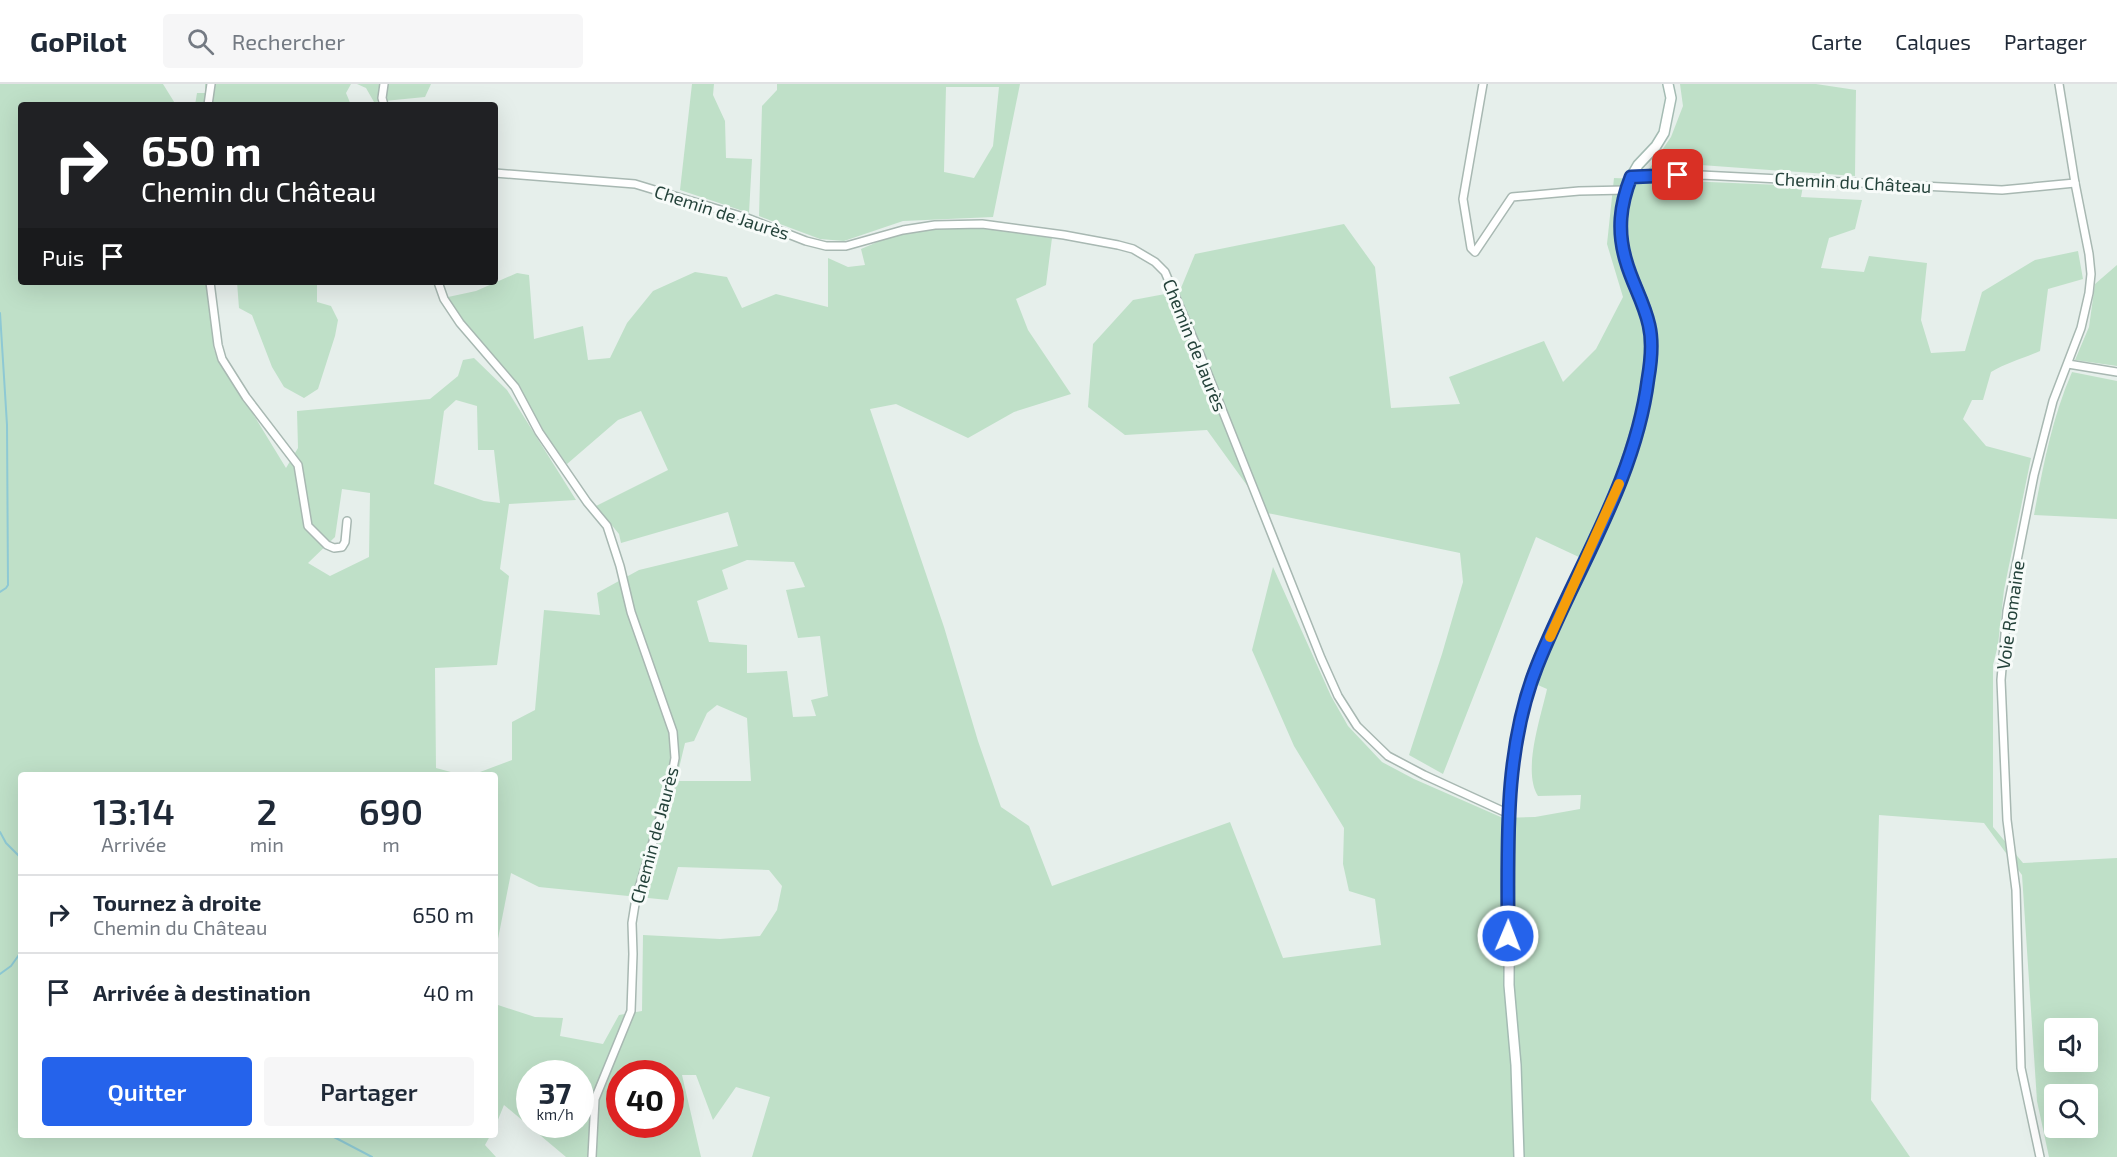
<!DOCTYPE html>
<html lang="fr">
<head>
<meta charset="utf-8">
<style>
	body { margin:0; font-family:"Exo 2",sans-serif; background:#f6f6f7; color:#1f2937; height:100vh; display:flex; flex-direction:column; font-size:22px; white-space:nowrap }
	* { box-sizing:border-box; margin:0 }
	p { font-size:20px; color:#747a83 }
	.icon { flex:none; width:33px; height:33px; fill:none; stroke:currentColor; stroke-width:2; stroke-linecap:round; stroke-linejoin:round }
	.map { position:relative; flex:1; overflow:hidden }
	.panel { position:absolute; left:18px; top:688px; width:480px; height:366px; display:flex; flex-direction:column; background:#fff; border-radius:6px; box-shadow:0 6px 24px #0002 }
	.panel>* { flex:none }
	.banner { position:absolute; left:18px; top:18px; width:480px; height:183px; border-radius:6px; box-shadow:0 6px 24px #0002; background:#202124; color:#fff; overflow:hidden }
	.controls { position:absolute; left:2044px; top:934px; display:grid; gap:12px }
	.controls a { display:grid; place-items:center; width:54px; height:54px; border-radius:6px; background:#fff; box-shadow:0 6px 24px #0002; font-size:30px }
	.speed { position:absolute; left:516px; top:976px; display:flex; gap:12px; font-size:30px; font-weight:700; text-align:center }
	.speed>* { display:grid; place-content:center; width:78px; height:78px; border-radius:50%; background:#fff; box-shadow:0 6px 24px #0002; line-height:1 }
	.speed small { font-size:15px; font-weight:400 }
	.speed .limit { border:9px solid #d22; background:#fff; color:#111 }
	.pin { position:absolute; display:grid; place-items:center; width:51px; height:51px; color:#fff; margin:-26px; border-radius:12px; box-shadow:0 3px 9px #0006 }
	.me { position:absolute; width:66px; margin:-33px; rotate:1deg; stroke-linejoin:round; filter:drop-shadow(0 0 4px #0008) }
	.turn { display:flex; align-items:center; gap:21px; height:126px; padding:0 24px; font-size:27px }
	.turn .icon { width:78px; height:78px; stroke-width:2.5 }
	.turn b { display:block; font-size:42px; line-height:51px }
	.then { display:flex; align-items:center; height:57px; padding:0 24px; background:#0003; gap:12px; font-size:22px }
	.eta { display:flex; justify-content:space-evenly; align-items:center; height:102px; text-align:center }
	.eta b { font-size:36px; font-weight:600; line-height:42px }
	.action { display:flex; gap:12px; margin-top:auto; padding:12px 24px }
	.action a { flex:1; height:69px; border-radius:6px; background:#2563eb; color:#fff; font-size:24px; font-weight:600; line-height:69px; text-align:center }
	.action a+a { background:#f6f6f7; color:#1f2937 }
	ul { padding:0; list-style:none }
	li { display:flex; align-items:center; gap:18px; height:78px; padding:0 24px; border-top:2px solid #e0e1e3 }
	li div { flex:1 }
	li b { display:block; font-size:22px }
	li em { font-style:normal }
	header { display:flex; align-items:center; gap:36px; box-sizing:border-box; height:84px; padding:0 30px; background:#fff; border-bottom:2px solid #e0e1e3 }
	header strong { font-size:28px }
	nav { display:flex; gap:33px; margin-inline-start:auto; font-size:21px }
	.search { width:420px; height:54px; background:#f6f6f7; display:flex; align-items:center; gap:15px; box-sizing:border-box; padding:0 21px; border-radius:6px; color:#747a83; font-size:22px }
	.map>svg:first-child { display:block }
	.green { fill:#bfe0c8; fill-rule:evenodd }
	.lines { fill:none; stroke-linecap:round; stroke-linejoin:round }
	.stream { stroke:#8ec9d4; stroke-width:2 }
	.street-casing { stroke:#a8b8b2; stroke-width:10 }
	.secondary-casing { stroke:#a4bbb3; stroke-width:12 }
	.street { stroke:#fff; stroke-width:7 }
	.secondary { stroke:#fff; stroke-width:9 }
	.route-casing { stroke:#184099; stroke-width:15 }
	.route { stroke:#2563eb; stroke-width:10 }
	.slow { stroke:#f59e0b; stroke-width:10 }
	.labels { text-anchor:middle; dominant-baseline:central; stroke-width:6; stroke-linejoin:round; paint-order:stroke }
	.street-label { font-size:18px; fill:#24423a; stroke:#f7fbf9 }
</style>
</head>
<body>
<header>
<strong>GoPilot</strong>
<div class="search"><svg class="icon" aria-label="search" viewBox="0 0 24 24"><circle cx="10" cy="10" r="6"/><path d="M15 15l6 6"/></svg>Rechercher</div>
<nav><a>Carte</a><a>Calques</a><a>Partager</a></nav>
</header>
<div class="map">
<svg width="2117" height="1073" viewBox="0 0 2117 1073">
	<rect width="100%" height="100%" fill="#e6efeb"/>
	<!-- green -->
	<g class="green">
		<path d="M0 0H163L176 21H21V198H209L214 266 286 384 298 364 297 327 430 315 458 292 463 276 474 274 507 306 576 416 509 420 500 485 509 492 497 581 435 584 436 684 462 691 21 692V1052H490L485 1061 496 1073H0ZM456 316 477 322 478 366H494L500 419 484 417 434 400 444 327ZM342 405 370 409 369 473 330 492 308 479 335 453Z"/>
		<polygon points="205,0 351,0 346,9 351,21 195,21 197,9 205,9"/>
		<polygon points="357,0 431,0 425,13 374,18 366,4"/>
		<polygon points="692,0 714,0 713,11 725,37 726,74 752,75 749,129 680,106"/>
		<path d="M777 0H1020L993 133 903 137 844 157 820 155 759 132 762 22 777 6ZM946 3H999L993 62 974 94 944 88Z"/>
		<polygon points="1680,0 1816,0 1856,6 1855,92 1687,80 1649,85 1671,53 1683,22"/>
		<path d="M1614 94 1803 102 1801 113 1862 116 1855 145 1829 154 1821 184 1864 188 1869 172 1927 179 1921 236 1931 269 1965 267 1982 208 2035 176 2078 167 2083 195 2048 205 2040 267C2024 274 2006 279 1991 288L1983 316H1972L1963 335 1986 362 2031 374 2004 506 1998 561 1993 581V743L2023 779 2117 774V1073H2049L2037 1017 2022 791 1984 739 1879 731 1871 1016 1910 1073H752L770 1013 736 1003 713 1036 696 991H682L701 1073H566L504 1021 495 1043V920L535 933 563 934 560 952 603 960 619 931 642 927 643 851 720 855 760 852 777 826 782 802 769 786 678 783 668 816 539 803 511 789 495 870V692L472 691 512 676V638L535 626 544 526 600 531 597 509 639 486 738 462 728 428 621 459 619 450 596 422 668 386 641 327 618 336 567 380 546 351 518 301 460 235 448 213 476 207 517 189 529 191 534 255 583 242 588 276 610 274 627 239 653 207 695 188 727 193 742 224 776 210 828 223V174L848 183 865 181 861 165C875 159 890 152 905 149 954 138 1003 147 1052 154L1046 201 1016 215 1028 246 1071 310 1014 328 968 354 896 320 870 325 944 543 978 657 1001 723 1029 742 1052 802 1230 738 1283 874 1381 861 1375 815 1349 807 1343 780 1344 744 1294 662 1252 566 1273 483 1331 612 1348 642 1382 678 1414 695 1503 734 1535 733 1580 725 1581 711 1538 712C1522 687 1541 633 1547 605L1524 595 1581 474 1536 453 1443 690 1409 671 1442 570 1463 498 1460 469 1267 429 1207 346 1125 351 1088 323 1093 260 1133 216 1165 210 1181 204 1195 170 1344 140 1375 183 1391 324 1460 320 1449 293 1544 257 1563 298 1596 265 1623 213 1607 160ZM747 476 794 478 805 503 786 506 798 554 820 552 828 612 811 616 816 632 793 633 787 587 747 589V561L709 558 697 517 728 505 722 486ZM717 621 747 634 751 697H676L685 659 694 657 707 629ZM2055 945H2088V978H2055ZM530 990H580V1041H530ZM620 990H670V1041H620ZM2055 1011H2088V1044H2055Z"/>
		<polygon points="2117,181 2117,282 2075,276 2089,243 2095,200"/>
		<polygon points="237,198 317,198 317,218 331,222 338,236 335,252 318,305 304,314 284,303 272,283 252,231 239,224"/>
		<path d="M2072 288 2117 297V435L2034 431C2043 382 2052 334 2072 288Z"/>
	</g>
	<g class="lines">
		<!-- stream -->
		<g class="stream">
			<polyline points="0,229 7,341 8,501 6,504 0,508"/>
			<polyline points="0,748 6,759 21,774"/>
			<polyline points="0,890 11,882 21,868"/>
			<polyline points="268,1052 274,1053 275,1052"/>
			<polyline points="332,1052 372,1073"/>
		</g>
		<!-- street casing -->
		<g class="street-casing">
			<g id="street">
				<polyline points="384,0 382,14 384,21"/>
				<polyline points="1483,0 1463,115 1471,164 1475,168 1512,113 1579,107 1626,106"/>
				<polyline points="208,21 211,0"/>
				<polyline points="495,89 635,100 747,134 806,157 826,162 846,162 903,146 935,141 982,140 1064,151 1118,161 1133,165 1155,178 1165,188 1202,275 1321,574 1338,612 1357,642 1388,672 1424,691 1509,730"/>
				<polyline points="1631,93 1701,91 2002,106 2075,99"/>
				<polyline points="210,198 218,261 222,275 246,313 298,381 308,442 327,461 334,464 342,463 345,458 347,437"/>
				<polyline points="438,198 444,215 460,239 515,303 539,348 587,418 607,442 620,482 631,528 673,648 675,674 670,701 636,814 632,839 633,870 631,927 595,1015 592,1073"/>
				<polyline points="2068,280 2117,288"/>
				<polyline points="2040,1073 2021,984 2016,806 2007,736 2001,596 2007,527 2034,391 2053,317 2081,244 2089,209 2091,190 2089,170 2075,99 2059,0"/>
			</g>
		</g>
		<!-- secondary casing -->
		<g class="secondary-casing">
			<polyline id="secondary" points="1519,1073 1516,981 1509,901 1510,705 1518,650 1525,620 1537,582 1619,401 1641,331 1648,296 1651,270 1650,244 1645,223 1626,178 1621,152 1620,130 1631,93 1638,81 1656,62 1664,49 1671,14 1668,0"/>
		</g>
		<!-- street -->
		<use href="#street" class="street"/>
		<!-- secondary -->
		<use href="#secondary" class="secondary"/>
	</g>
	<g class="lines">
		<!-- route casing -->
		<g class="route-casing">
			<path id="route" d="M1508 852C1508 763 1503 667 1537 582 1574 488 1635 398 1648 295 1651 278 1653 258 1649 241 1644 218 1632 199 1626 177 1617 147 1620 121 1631 93L1678 91"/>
		</g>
		<!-- route -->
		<use href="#route" class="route"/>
		<!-- slow -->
		<polyline class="slow" points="1550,553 1619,400"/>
	</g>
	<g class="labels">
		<!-- street labels -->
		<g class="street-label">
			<text transform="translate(1853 98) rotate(3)">Chemin du Château</text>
			<text transform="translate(722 128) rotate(18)">Chemin de Jaurès</text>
			<text transform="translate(1195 261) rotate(68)">Chemin de Jaurès</text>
			<text transform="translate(2010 531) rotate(-82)">Voie Romaine</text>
			<text transform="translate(654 751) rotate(-75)">Chemin de Jaurès</text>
		</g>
	</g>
</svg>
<div class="controls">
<a><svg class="icon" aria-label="sound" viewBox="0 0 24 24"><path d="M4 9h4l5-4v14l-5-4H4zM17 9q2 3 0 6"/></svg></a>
<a><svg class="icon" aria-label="search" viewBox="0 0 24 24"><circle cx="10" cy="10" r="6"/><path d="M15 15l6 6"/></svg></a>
</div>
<div class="speed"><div>37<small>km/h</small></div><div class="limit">40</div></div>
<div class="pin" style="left:1678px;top:91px;background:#d93025"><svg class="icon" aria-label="arrive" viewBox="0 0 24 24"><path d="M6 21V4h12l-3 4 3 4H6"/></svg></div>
<svg class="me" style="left:1508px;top:852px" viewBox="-20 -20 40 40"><circle r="17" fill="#2563eb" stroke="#fff" stroke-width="3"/><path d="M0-11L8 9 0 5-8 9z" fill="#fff"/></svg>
<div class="banner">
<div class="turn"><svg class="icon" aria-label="right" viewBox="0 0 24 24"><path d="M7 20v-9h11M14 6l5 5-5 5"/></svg><div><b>650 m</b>Chemin du Château</div></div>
<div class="then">Puis<svg class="icon" aria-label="arrive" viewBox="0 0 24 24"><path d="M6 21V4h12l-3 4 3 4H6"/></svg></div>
</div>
<section class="panel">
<div class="eta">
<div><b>13:14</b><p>Arrivée</p></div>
<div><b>2</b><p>min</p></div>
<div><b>690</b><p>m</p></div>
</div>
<ul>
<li><svg class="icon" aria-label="right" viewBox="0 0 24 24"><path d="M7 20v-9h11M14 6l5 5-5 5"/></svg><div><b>Tournez à droite</b><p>Chemin du Château</p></div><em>650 m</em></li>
<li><svg class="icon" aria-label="arrive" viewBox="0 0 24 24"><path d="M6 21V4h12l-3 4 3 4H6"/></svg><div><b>Arrivée à destination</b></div><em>40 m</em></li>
</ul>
<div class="action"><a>Quitter</a><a>Partager</a></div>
</section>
</div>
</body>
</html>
